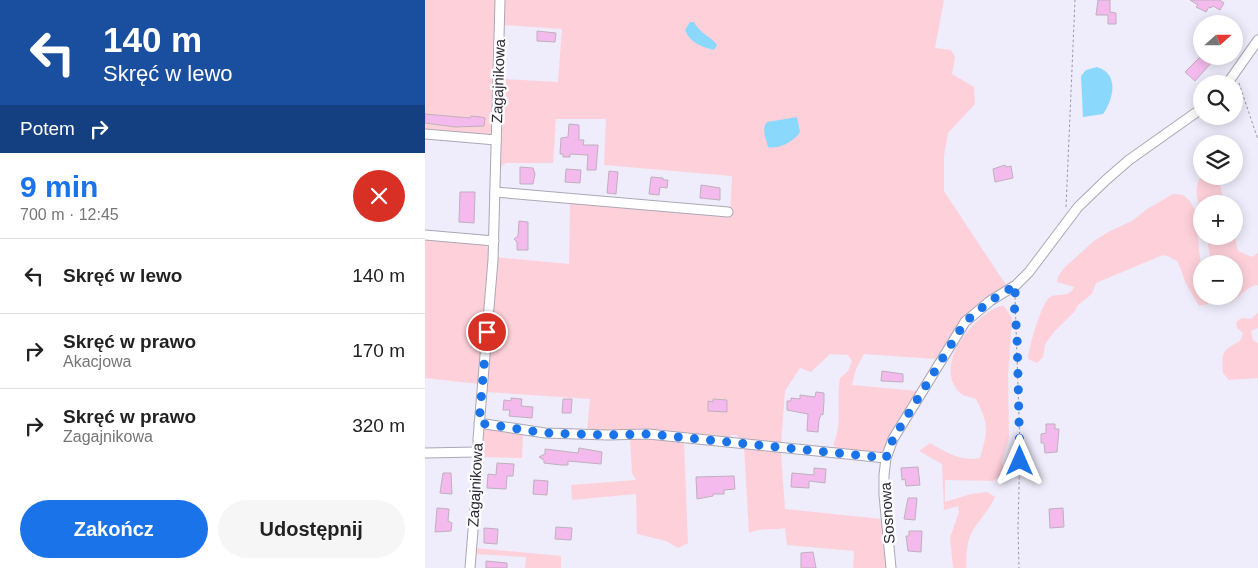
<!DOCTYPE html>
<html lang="pl">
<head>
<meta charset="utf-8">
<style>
	body { margin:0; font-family:Arial,sans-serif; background:#f6f6f6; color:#222; height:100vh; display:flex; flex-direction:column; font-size:19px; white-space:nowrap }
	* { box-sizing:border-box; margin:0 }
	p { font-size:16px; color:#767676 }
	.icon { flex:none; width:28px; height:28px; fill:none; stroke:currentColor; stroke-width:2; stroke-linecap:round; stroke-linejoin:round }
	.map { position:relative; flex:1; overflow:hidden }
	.sheet { display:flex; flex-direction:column; background:#fff; width:425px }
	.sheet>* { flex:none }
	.hud { background:#1a4fa0; color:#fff; overflow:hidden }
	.needle { width:32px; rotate:69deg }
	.fabs { position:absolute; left:768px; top:15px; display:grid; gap:10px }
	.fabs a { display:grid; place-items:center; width:50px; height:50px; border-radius:50%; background:#fff; box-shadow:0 2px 12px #0003; font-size:25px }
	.pin { position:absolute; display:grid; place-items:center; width:42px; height:42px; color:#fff; margin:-21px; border:2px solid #fff; border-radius:50%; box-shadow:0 1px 5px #0007 }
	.me { position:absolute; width:55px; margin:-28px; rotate:0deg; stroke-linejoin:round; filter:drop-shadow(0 0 4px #0008) }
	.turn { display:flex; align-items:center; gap:18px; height:105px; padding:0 20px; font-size:22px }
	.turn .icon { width:65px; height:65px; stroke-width:2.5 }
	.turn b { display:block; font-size:35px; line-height:42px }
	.then { display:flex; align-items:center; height:48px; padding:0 20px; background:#0003; gap:10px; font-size:19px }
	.round { display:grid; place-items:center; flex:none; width:52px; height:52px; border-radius:26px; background:#f6f6f6 }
	.headline { display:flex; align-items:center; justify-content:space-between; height:85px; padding:0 20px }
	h1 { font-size:30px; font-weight:700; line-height:38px; color:#1a73e8 }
	.button { display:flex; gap:10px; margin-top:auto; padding:10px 20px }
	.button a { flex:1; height:58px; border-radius:30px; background:#1a73e8; color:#fff; font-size:20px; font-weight:700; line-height:58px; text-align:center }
	.button a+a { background:#f6f6f6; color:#222 }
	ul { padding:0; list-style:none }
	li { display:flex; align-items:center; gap:15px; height:75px; padding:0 20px; border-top:1px solid #e0e0e0 }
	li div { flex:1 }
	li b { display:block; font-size:19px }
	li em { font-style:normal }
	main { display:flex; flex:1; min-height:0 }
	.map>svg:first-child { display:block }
	.green { fill:#fed1da }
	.water { fill:#8bd8fd }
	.building { fill:#f4baed; stroke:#beb1bc }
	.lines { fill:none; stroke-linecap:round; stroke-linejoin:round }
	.minor-casing { stroke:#aba7b6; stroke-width:11 }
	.path { stroke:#9a98a3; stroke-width:1; stroke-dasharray:2.5 2.5; stroke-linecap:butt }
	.minor { stroke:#fff; stroke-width:9 }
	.route { stroke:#1a73e8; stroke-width:9; stroke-dasharray:0 16.2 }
	.labels { text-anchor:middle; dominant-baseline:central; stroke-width:5; stroke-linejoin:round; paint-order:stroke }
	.street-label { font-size:15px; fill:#2b2a30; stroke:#fcfbfe }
</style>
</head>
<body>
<main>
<section class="sheet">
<div class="hud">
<div class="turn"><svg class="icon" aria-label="left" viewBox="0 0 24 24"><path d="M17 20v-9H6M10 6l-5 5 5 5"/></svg><div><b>140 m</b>Skręć w lewo</div></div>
<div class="then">Potem<svg class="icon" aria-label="right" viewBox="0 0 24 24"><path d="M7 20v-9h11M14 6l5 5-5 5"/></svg></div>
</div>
<div class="headline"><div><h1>9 min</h1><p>700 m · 12:45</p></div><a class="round" style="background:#d93025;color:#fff"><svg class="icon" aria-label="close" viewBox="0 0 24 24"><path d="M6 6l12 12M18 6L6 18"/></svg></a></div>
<ul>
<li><svg class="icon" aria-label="left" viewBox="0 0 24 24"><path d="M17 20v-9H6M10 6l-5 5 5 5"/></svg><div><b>Skręć w lewo</b></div><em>140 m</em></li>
<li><svg class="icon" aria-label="right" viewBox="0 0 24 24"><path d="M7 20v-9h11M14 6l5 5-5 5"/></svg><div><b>Skręć w prawo</b><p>Akacjowa</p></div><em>170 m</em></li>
<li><svg class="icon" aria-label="right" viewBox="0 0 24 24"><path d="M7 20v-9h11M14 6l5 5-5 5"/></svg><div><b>Skręć w prawo</b><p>Zagajnikowa</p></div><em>320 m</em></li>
</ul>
<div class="button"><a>Zakończ</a><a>Udostępnij</a></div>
</section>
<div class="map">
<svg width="833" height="568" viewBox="0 0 833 568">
	<rect width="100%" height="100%" fill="#efecfb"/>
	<!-- green -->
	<g class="green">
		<polygon points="0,0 71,0 71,53 67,143 0,138"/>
		<path d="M79 0H519L510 48 526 50 530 57 527 74 549 87 550 104 523 133 519 156V191L583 288 526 341 510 359 439 354 431 369 427 385 492 391 457 452 453 456 409 451 410 446 408 445C418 424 411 400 415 378L423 371 427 361 423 355 405 354 386 372 375 368 360 391 356 445 314 440 312 435H306L303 439 162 431 165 399 61 392 70 257 144 264 145 203 305 216 307 176 179 165 181 119H131L128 163H81L75 167 76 74 80 79 133 82 137 29 79 25Z"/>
		<path d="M776 176 789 178 795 186 800 204H776V213C773 199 768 190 776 176Z"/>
		<path d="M748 194 758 195 764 200 770 210 776 268V296H783V304L774 306 761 284 753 262 745 257 738 255 671 283 667 294 653 305 649 312 628 333 620 345 618 357 612 363 603 359C603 349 617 301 625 297 633 293 644 298 649 287L632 282 633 277 639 268 669 241 683 232 707 221 722 209Z"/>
		<path d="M809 215C814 226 808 238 813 251L827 257 833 253V285C817 286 810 310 793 302L792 296H809V264H787L781 236H809Z"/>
		<polygon points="0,238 57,243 64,249 54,384 0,378"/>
		<path d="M575 306H579L587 318 583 375 584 438 577 462 579 472 568 481 520 480V502L546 494 562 492 570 497C564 510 554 520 547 532 541 542 542 556 541 568H528L525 538 534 512 533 506 519 510 517 464 494 451 505 443C520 452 537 462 555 458 563 431 564 424 551 399 546 397 537 396 534 392 508 364 548 316 575 306Z"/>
		<path d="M833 313V328L826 331 828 340 833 343V378L804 380 798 373C797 352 796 351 815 341L818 333 812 328 811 322 817 318 826 319Z"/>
		<polygon points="57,428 98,433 97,458 56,457"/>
		<polygon points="222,437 259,440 263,543 253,548 241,541 212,534 211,494 147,500 146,485 211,480 207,473 205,438"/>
		<path d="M319 447 356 452 360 509 457 519 461 568H428L429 551 362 545 360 528C348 531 336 527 324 533Z"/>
		<polygon points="50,548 136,556 136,568 100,568 101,557 49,554"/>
	</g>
	<!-- water -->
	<g class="water">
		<path d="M265 22H269C275 34 286 36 292 45L289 50C277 47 265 43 260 30Z"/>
		<path d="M672 67C695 74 688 100 678 114L658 117 656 76 661 70Z"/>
		<path d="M372 117 375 132C370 141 353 150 343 147 341 138 336 129 342 122Z"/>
	</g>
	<!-- building -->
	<g class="building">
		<polygon points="673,0 685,0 685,12 691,13 691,24 683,24 683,15 671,15"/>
		<polygon points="765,0 795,0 799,3 795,10 788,6 786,8 784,7 781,12 771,7 773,5"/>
		<polygon points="112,31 131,33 130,42 112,41"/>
		<polygon points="776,56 781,56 787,62 770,81 760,72"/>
		<polygon points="0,114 45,118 46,116 56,117 60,118 59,126 30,127 0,123"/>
		<polygon points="144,124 154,125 154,140 159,140 158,145 173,145 171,170 162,170 163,155 145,154 145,157 138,157 138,154 135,154 136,138 143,137"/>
		<polygon points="580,165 581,167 586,166 588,178 570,182 568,169"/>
		<polygon points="95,167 108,168 110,174 108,184 95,184"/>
		<polygon points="141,169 156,170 155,183 140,182"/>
		<polygon points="184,171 193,172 191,194 182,193"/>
		<polygon points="226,177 238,178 238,180 243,180 242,188 235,187 234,195 224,194"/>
		<polygon points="276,185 295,188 295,200 275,198"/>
		<polygon points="35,192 50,192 49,223 34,222"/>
		<polygon points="94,221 103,222 103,250 92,250 92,242 89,239 93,236"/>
		<polygon points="457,371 478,374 478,382 456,381"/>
		<polygon points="391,392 399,393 399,401 398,415 396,414 394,420 393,432 382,431 383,414 362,410 362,401 366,401 366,398 375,399 375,395 390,397"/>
		<polygon points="86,398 97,399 96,406 108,407 107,418 84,416 85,410 78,410 79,400 86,401"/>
		<polygon points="138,399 147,399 146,413 137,413"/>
		<polygon points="288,399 302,400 302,412 283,411 283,401 288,402"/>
		<polygon points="621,424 630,424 630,429 634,429 632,452 620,453 619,443 616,443 616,434 621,433"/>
		<polygon points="154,448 177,452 176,464 143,461 143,465 136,465 119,463 119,460 114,457 120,454 120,449 153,453"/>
		<polygon points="72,463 89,464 88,476 82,476 81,489 62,488 63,474 71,475"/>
		<polygon points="493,467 495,485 481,486 480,479 477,480 476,468"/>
		<polygon points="389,468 401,469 400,483 384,481 384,488 366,487 367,473 389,475"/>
		<polygon points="18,473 26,473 27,494 15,493"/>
		<polygon points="309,476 310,489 299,490 299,494 288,494 288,496 272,499 271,477"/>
		<polygon points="109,480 123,481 122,495 108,494"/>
		<polygon points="483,498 492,498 490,520 479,519"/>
		<polygon points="12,508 24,509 23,521 27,523 26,531 10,532"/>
		<polygon points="638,508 639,527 625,528 624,509"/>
		<polygon points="131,527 147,528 146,540 130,539"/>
		<polygon points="59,528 73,529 72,544 59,543"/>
		<polygon points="484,531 497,531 496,552 483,551 481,536 484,536"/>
		<polygon points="388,552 391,568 376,568 376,553"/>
		<polygon points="61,561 82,563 82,568 61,568"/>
	</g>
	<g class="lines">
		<!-- minor casing -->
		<g class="minor-casing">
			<g id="minor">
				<polyline points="802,84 833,40"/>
				<polyline points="0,134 71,140"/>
				<polyline points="70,192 303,212"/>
				<polyline points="0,235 69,241"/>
				<polyline points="54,423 120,433 183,435 223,434 461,458"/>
				<polyline points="0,453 52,452"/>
				<polyline points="45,568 53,468 53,439 68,260 75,0"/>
				<polyline points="466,568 459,495 459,475 461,458 468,439 540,322 565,301 591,285 604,272 653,207 681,180 704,160 776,109"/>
			</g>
		</g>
		<!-- path -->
		<g class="path">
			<polyline points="814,83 833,140"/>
			<polyline points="641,207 650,0"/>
			<polyline points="590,297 595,447 593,527 594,568"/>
		</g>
		<!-- minor -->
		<use href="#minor" class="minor"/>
	</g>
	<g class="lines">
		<!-- route -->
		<polyline class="route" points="62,332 54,423 120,433 183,435 224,434 461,458 468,439 540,322 565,301 591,285 589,303 592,335 595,461"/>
	</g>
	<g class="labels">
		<!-- street labels -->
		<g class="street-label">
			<text transform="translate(73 81) rotate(-88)">Zagajnikowa</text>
			<text transform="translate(50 485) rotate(-87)">Zagajnikowa</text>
			<text transform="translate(462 513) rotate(-94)">Sosnowa</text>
		</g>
	</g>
</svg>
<div class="fabs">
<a><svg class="needle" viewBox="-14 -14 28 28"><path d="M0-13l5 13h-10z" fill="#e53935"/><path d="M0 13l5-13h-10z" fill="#767676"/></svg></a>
<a><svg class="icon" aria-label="search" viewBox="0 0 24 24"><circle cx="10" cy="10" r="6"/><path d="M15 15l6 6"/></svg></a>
<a><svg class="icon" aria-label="layers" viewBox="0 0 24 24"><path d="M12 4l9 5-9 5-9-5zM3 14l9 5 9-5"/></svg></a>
<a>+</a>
<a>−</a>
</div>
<div class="pin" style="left:62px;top:332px;background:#d93025"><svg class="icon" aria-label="arrive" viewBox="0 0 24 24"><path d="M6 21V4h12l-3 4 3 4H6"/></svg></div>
<svg class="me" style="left:595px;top:461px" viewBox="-20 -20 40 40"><path d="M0-17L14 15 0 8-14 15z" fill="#1a73e8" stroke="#fff" stroke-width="4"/></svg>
</div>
</main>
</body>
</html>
